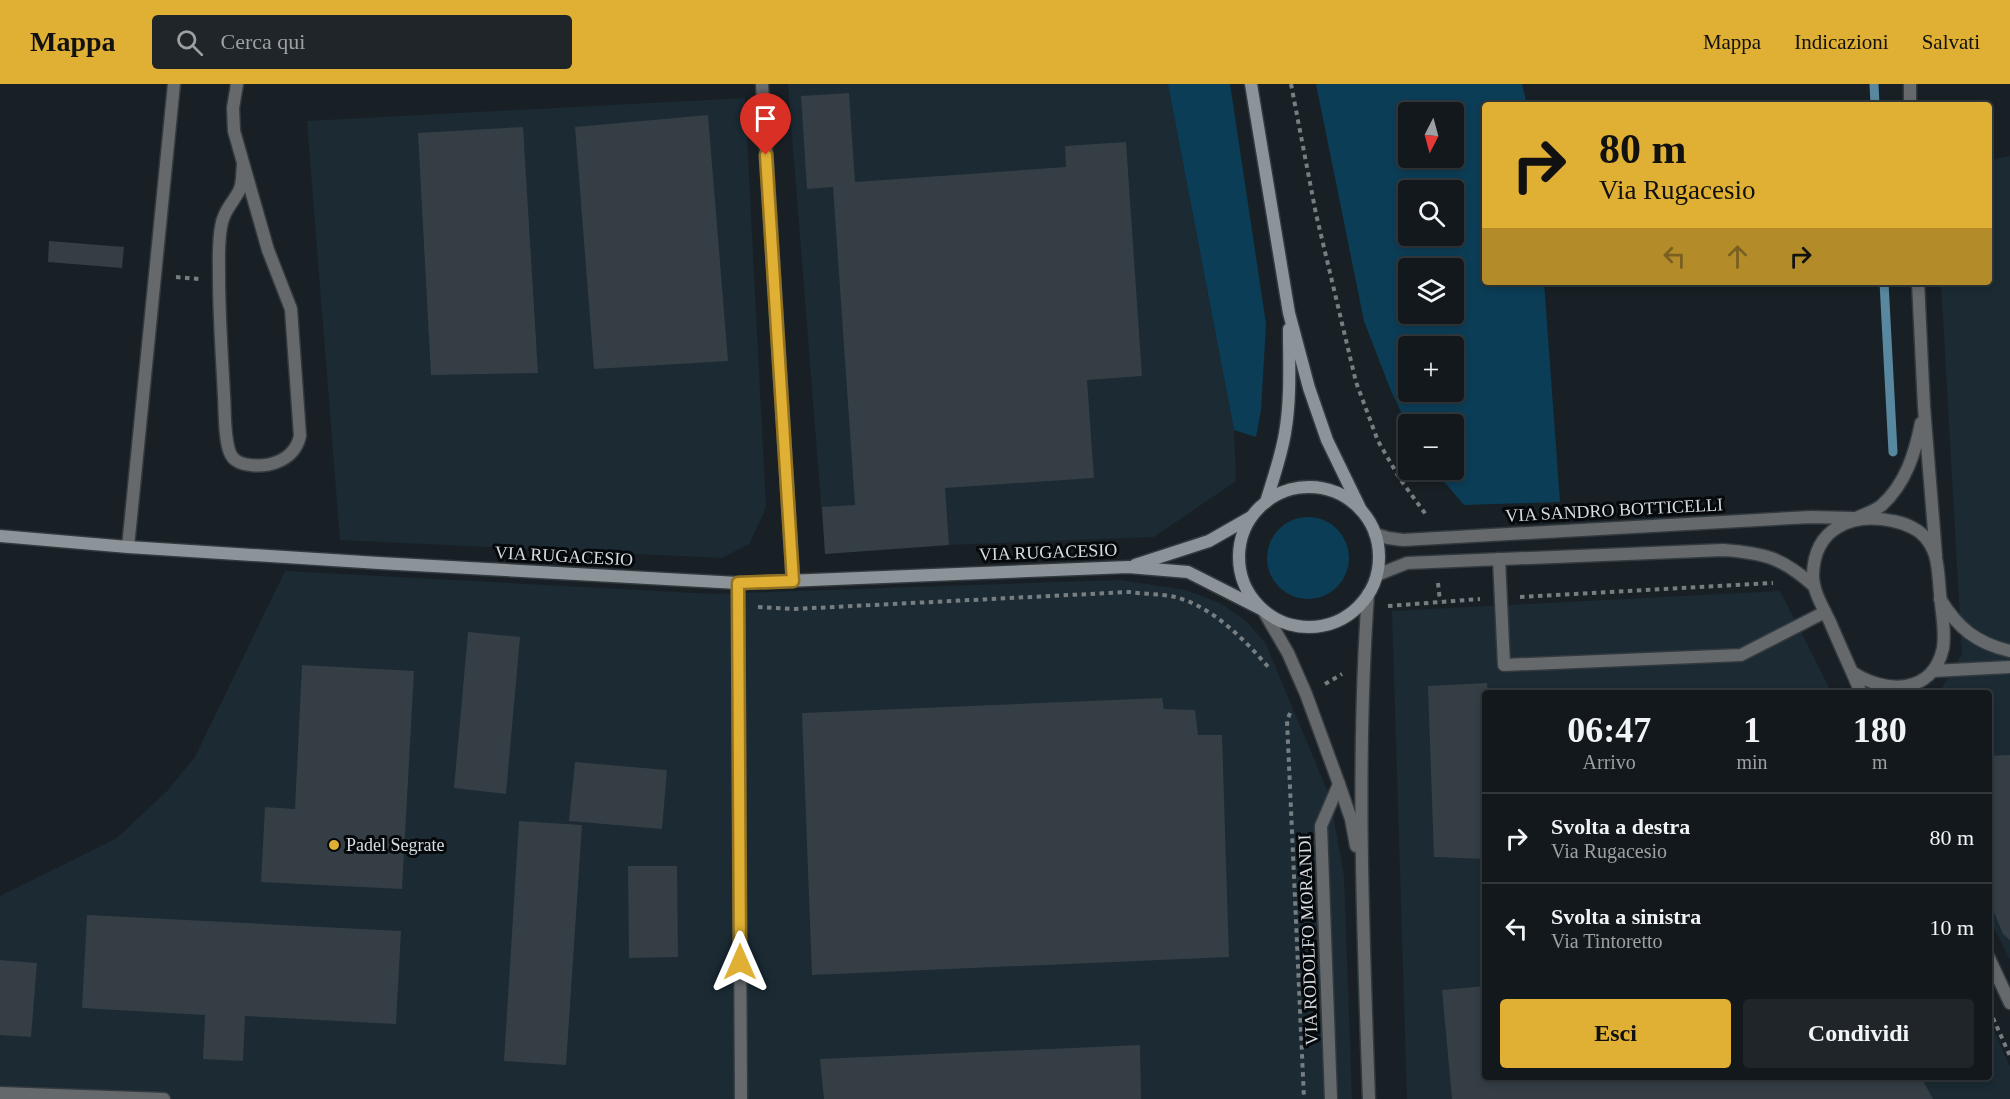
<!DOCTYPE html>
<html lang="it">
<head>
<meta charset="utf-8">
<style>
	body { margin:0; font-family:"Times New Roman",serif; background:#1f2529; color:#f1f3f6; height:100vh; display:flex; flex-direction:column; font-size:22px; white-space:nowrap }
	* { box-sizing:border-box; margin:0 }
	p { font-size:20px; color:#9ca0a3 }
	.icon { flex:none; width:33px; height:33px; fill:none; stroke:currentColor; stroke-width:2; stroke-linecap:round; stroke-linejoin:round }
	.map { position:relative; flex:1; overflow:hidden }
	.panel { position:absolute; left:1482px; top:606px; width:510px; height:390px; display:flex; flex-direction:column; background:#12181c; border-radius:6px; box-shadow:0 3px 9px #0003,0 0 0 2px #31373b }
	.panel>* { flex:none }
	.guide { position:absolute; left:1482px; top:18px; width:510px; height:183px; border-radius:6px; box-shadow:0 3px 9px #0003,0 0 0 2px #31373b; background:#e0b034; color:#111; overflow:hidden }
	.needle { width:39px; rotate:186deg }
	.controls { position:absolute; left:1398px; top:18px; display:grid; gap:12px }
	.controls a { display:grid; place-items:center; width:66px; height:66px; border-radius:6px; background:#12181c; box-shadow:0 3px 9px #0003,0 0 0 2px #31373b; font-size:30px }
	.pin { position:absolute; display:grid; place-items:center; width:51px; height:51px; color:#fff; margin:-62px -26px; border-radius:50% 50% 50% 0; rotate:-45deg; box-shadow:0 0 6px #0007 }
	.pin .icon { rotate:45deg }
	.me { position:absolute; width:66px; margin:-33px; rotate:0deg; stroke-linejoin:round; filter:drop-shadow(0 0 4px #0008) }
	.turn { display:flex; align-items:center; gap:21px; height:126px; padding:0 18px; font-size:27px }
	.turn .icon { width:78px; height:78px; stroke-width:2.5 }
	.turn b { display:block; font-size:42px; line-height:51px }
	.lanes { display:flex; align-items:center; height:57px; padding:0 18px; background:#0003; justify-content:center; gap:30px; direction:ltr }
	.lanes .off { opacity:.35 }
	.eta { display:flex; justify-content:space-evenly; align-items:center; height:102px; text-align:center }
	.eta b { font-size:36px; font-weight:700; line-height:42px }
	.primary-button { display:flex; gap:12px; margin-top:auto; padding:12px 18px }
	.primary-button a { flex:1; height:69px; border-radius:6px; background:#e0b034; color:#111; font-size:24px; font-weight:700; line-height:69px; text-align:center }
	.primary-button a+a { background:#1f2529; color:#f1f3f6 }
	ul { padding:0; list-style:none }
	li { display:flex; align-items:center; gap:18px; height:90px; padding:0 18px; border-top:2px solid #31373b }
	li div { flex:1 }
	li b { display:block; font-size:22px }
	li em { font-style:normal }
	header { display:flex; align-items:center; gap:36px; box-sizing:border-box; height:84px; padding:0 30px; background:#e0b034; color:#111 }
	header strong { font-size:28px }
	nav { display:flex; gap:33px; margin-inline-start:auto; font-size:21px }
	.search { width:420px; height:54px; background:#1f2529; display:flex; align-items:center; gap:15px; box-sizing:border-box; padding:0 21px; border-radius:6px; color:#9ca0a3; font-size:22px }
	.map>svg:first-child { display:block }
	.built { fill:#1b2a33 }
	.green { fill:#0c3d56; fill-rule:evenodd }
	.lines { fill:none; stroke-linecap:round; stroke-linejoin:round }
	.stream { stroke:#5887a0; stroke-width:9 }
	.building { fill:#343e44 }
	.service-casing { stroke:#333a3f; stroke-width:15 }
	.minor-casing { stroke:#333a3f; stroke-width:15 }
	.tertiary-casing { stroke:#333a3f; stroke-width:15 }
	.secondary-casing { stroke:#333a3f; stroke-width:15 }
	.path { stroke:#777e82; stroke-width:4; stroke-dasharray:4.5 4.5; stroke-linecap:butt }
	.service { stroke:#65696c; stroke-width:12 }
	.minor { stroke:#65696c; stroke-width:12 }
	.tertiary { stroke:#65696c; stroke-width:12 }
	.secondary { stroke:#8d9499; stroke-width:12 }
	.route-casing { stroke:#927222; stroke-width:15 }
	.route { stroke:#e0b034; stroke-width:10 }
	.poi-dot { fill:#e0b034; stroke:#06090c; stroke-width:2 }
	.labels { text-anchor:middle; dominant-baseline:central; stroke-width:6; stroke-linejoin:round; paint-order:stroke }
	.street-label { font-size:18px; fill:#d7dce0; stroke:#06090c }
	.poi-label { font-size:18px; fill:#d7dce0; stroke:#06090c; text-anchor:start }
</style>
</head>
<body>
<header>
<strong>Mappa</strong>
<div class="search"><svg class="icon" aria-label="search" viewBox="0 0 24 24"><circle cx="10" cy="10" r="6"/><path d="M15 15l6 6"/></svg>Cerca qui</div>
<nav><a>Mappa</a><a>Indicazioni</a><a>Salvati</a></nav>
</header>
<div class="map">
<svg width="2010" height="1015" viewBox="0 0 2010 1015">
	<rect width="100%" height="100%" fill="#182025"/>
	<!-- built -->
	<g class="built">
		<polygon points="788,0 1168,0 1234,346 1236,397 1154,453 949,461 825,470"/>
		<polygon points="745,14 766,424 749,460 722,474 340,456 307,37"/>
		<polygon points="2010,72 2010,876 1989,834 1989,609 1940,609 1940,607 1962,570 1941,198 1989,198 1989,76"/>
		<polygon points="285,487 713,510 1120,496 1186,506 1220,519 1245,536 1265,558 1330,713 1344,792 1352,1015 0,1015 0,812 117,754 167,707 195,673"/>
		<polygon points="1780,507 1832,609 1485,609 1485,993 1989,993 1989,935 2010,983 2010,1015 1407,1015 1392,527"/>
	</g>
	<!-- green -->
	<g class="green">
		<polygon points="1168,0 1230,0 1266,240 1261,326 1256,353 1234,346"/>
		<path d="M1316 0H1522L1527 21H1485V198H1544L1560 418 1464 421 1434 386H1454V340L1408 342 1391 307 1364 237ZM1408 28H1454V74H1408ZM1408 106H1454V152H1408ZM1408 184H1454V230H1408ZM1408 262H1454V308H1408Z"/>
		<circle cx="1308" cy="474" r="41"/>
	</g>
	<g class="lines">
		<!-- stream -->
		<g class="stream">
			<polyline points="1874,0 1875,21"/>
			<polyline points="1884,198 1893,368"/>
		</g>
	</g>
	<!-- building -->
	<g class="building">
		<polygon points="849,9 855,98 1066,83 1065,62 1126,58 1142,292 1087,296 1094,394 945,404 949,461 825,470 822,423 855,421 833,103 807,105 801,12"/>
		<polygon points="708,31 728,277 594,285 575,43"/>
		<polygon points="523,43 538,289 431,291 418,49"/>
		<polygon points="49,157 124,163 122,184 48,178"/>
		<polygon points="468,548 520,553 506,710 454,704"/>
		<polygon points="302,581 414,587 402,805 261,798 265,723 295,725"/>
		<polygon points="1487,599 1488,609 1485,609 1485,775 1434,773 1428,602"/>
		<polygon points="1162,614 1164,625 1195,626 1198,651 1222,651 1229,873 812,891 802,629"/>
		<polygon points="2010,671 2010,856 2003,850 1989,816 1989,672"/>
		<polygon points="575,678 667,686 662,745 569,737"/>
		<polygon points="519,737 582,741 566,981 504,977"/>
		<polygon points="628,782 677,782 678,873 629,874"/>
		<polygon points="87,831 401,847 396,940 245,932 243,977 203,975 205,931 82,924"/>
		<polygon points="0,876 37,879 31,953 0,951"/>
		<polygon points="1485,902 1485,993 1921,993 1933,1015 1452,1015 1442,906"/>
		<polygon points="1140,961 1141,1015 824,1015 820,975"/>
	</g>
	<g class="lines">
		<!-- service casing -->
		<g class="service-casing">
			<g id="service">
				<path d="M237 0 233 24 234 47 268 166 291 225 300 352C297 365 290 373 277 378 265 383 238 384 231 371 224 358 225 326 224 312 222 272 219 233 219 193 219 176 218 160 221 143 223 128 232 120 239 107 243 100 242 88 243 80"/>
				<polyline points="128,463 174,0"/>
				<polyline points="1499,475 1504,581 1741,571 1825,528"/>
				<polyline points="1331,1015 1321,742 1339,700"/>
			</g>
		</g>
		<!-- minor casing -->
		<g class="minor-casing">
			<g id="minor">
				<polyline points="762,0 793,497"/>
				<polyline points="1910,0 1910,21"/>
				<polyline points="1918,198 1924,323 1936,472"/>
				<path d="M1856 434C1865 430 1875 427 1882 421 1906 399 1915 369 1921 339"/>
				<polyline points="738,499 741,1015"/>
				<path d="M1940 515C1958 544 1976 559 2010 567"/>
				<polyline points="1933,587 2010,583"/>
				<polyline points="0,1009 164,1015"/>
			</g>
		</g>
		<!-- tertiary casing -->
		<g class="tertiary-casing">
			<g id="tertiary">
				<polyline points="1375,450 1388,454 1403,456 1811,433 1852,434"/>
				<path d="M1377 491 1407 479 1723 466C1766 469 1782 474 1814 502"/>
				<path d="M1368 510C1356 678 1363 847 1369 1015"/>
				<polyline points="1263,526 1288,569 1306,610 1339,700 1351,735 1356,762"/>
				<path d="M1852 588C1885 610 1933 611 1943 564 1946 547 1941 527 1940 509 1938 491 1939 472 1928 457 1921 446 1905 439 1893 437 1852 428 1814 444 1813 491 1813 508 1823 523 1830 538 1840 562 1851 585 1861 609"/>
				<polyline points="1989,874 2010,919"/>
			</g>
		</g>
		<!-- secondary casing -->
		<g class="secondary-casing">
			<g id="secondary">
				<polyline points="1251,0 1289,229 1309,304 1327,356 1361,426"/>
				<circle cx="1309" cy="473" r="70"/>
				<path d="M1266 418C1273 395 1281 373 1285 349 1291 315 1289 280 1289 245"/>
				<polyline points="0,452 128,463 379,479 738,499 1128,483 1188,488 1263,526"/>
				<polyline points="1135,481 1209,457 1251,433"/>
			</g>
		</g>
		<!-- path -->
		<g class="path">
			<polyline points="1291,0 1316,130 1356,298 1378,357 1400,395 1427,432"/>
			<polyline points="176,193 199,195"/>
			<polyline points="1438,499 1440,517"/>
			<polyline points="1520,513 1773,499"/>
			<polyline points="1388,522 1480,515"/>
			<path d="M758 523 794 525 1129 508C1144 510 1161 510 1175 513 1212 522 1246 557 1270 585"/>
			<polyline points="1325,600 1342,590"/>
			<polyline points="1290,629 1287,637 1304,1015"/>
			<polyline points="1993,934 2010,972"/>
		</g>
		<!-- service -->
		<use href="#service" class="service"/>
		<!-- minor -->
		<use href="#minor" class="minor"/>
		<!-- tertiary -->
		<use href="#tertiary" class="tertiary"/>
		<!-- secondary -->
		<use href="#secondary" class="secondary"/>
	</g>
	<g class="lines">
		<!-- route casing -->
		<g class="route-casing">
			<polyline id="route" points="740,878 738,499 793,497 766,71"/>
		</g>
		<!-- route -->
		<use href="#route" class="route"/>
	</g>
	<!-- markers -->
	<circle class="poi-dot" cx="334" cy="761" r="6"/>
	<g class="labels">
		<!-- street labels -->
		<g class="street-label">
			<text transform="translate(1614 426) rotate(-3)">VIA SANDRO BOTTICELLI</text>
			<text transform="translate(1048 468) rotate(-2)">VIA RUGACESIO</text>
			<text transform="translate(564 472) rotate(3)">VIA RUGACESIO</text>
			<text transform="translate(1308 856) rotate(-92)">VIA RODOLFO MORANDI</text>
		</g>
		<!-- poi labels -->
		<g class="poi-label">
			<text x="346" y="761">Padel Segrate</text>
		</g>
	</g>
</svg>
<div class="controls">
<a><svg class="needle" viewBox="-14 -14 28 28"><path d="M0-13l5 13h-10z" fill="#e53935"/><path d="M0 13l5-13h-10z" fill="#9ca0a3"/></svg></a>
<a><svg class="icon" aria-label="search" viewBox="0 0 24 24"><circle cx="10" cy="10" r="6"/><path d="M15 15l6 6"/></svg></a>
<a><svg class="icon" aria-label="layers" viewBox="0 0 24 24"><path d="M12 4l9 5-9 5-9-5zM3 14l9 5 9-5"/></svg></a>
<a>+</a>
<a>−</a>
</div>
<div class="pin" style="left:766px;top:71px;background:#d93025"><svg class="icon" aria-label="arrive" viewBox="0 0 24 24"><path d="M6 21V4h12l-3 4 3 4H6"/></svg></div>
<svg class="me" style="left:740px;top:878px" viewBox="-20 -20 40 40"><path d="M0-17L14 15 0 8-14 15z" fill="#e0b034" stroke="#fff" stroke-width="4"/></svg>
<div class="guide">
<div class="turn"><svg class="icon" aria-label="right" viewBox="0 0 24 24"><path d="M7 20v-9h11M14 6l5 5-5 5"/></svg><div><b>80 m</b>Via Rugacesio</div></div>
<div class="lanes"><svg class="icon off" aria-label="left" viewBox="0 0 24 24"><path d="M17 20v-9H6M10 6l-5 5 5 5"/></svg><svg class="icon off" aria-label="ahead" viewBox="0 0 24 24"><path d="M12 20V5M6 11l6-6 6 6"/></svg><svg class="icon" aria-label="right" viewBox="0 0 24 24"><path d="M7 20v-9h11M14 6l5 5-5 5"/></svg></div>
</div>
<section class="panel">
<div class="eta">
<div><b>06:47</b><p>Arrivo</p></div>
<div><b>1</b><p>min</p></div>
<div><b>180</b><p>m</p></div>
</div>
<ul>
<li><svg class="icon" aria-label="right" viewBox="0 0 24 24"><path d="M7 20v-9h11M14 6l5 5-5 5"/></svg><div><b>Svolta a destra</b><p>Via Rugacesio</p></div><em>80 m</em></li>
<li><svg class="icon" aria-label="left" viewBox="0 0 24 24"><path d="M17 20v-9H6M10 6l-5 5 5 5"/></svg><div><b>Svolta a sinistra</b><p>Via Tintoretto</p></div><em>10 m</em></li>
</ul>
<div class="primary-button"><a>Esci</a><a>Condividi</a></div>
</section>
</div>
</body>
</html>
